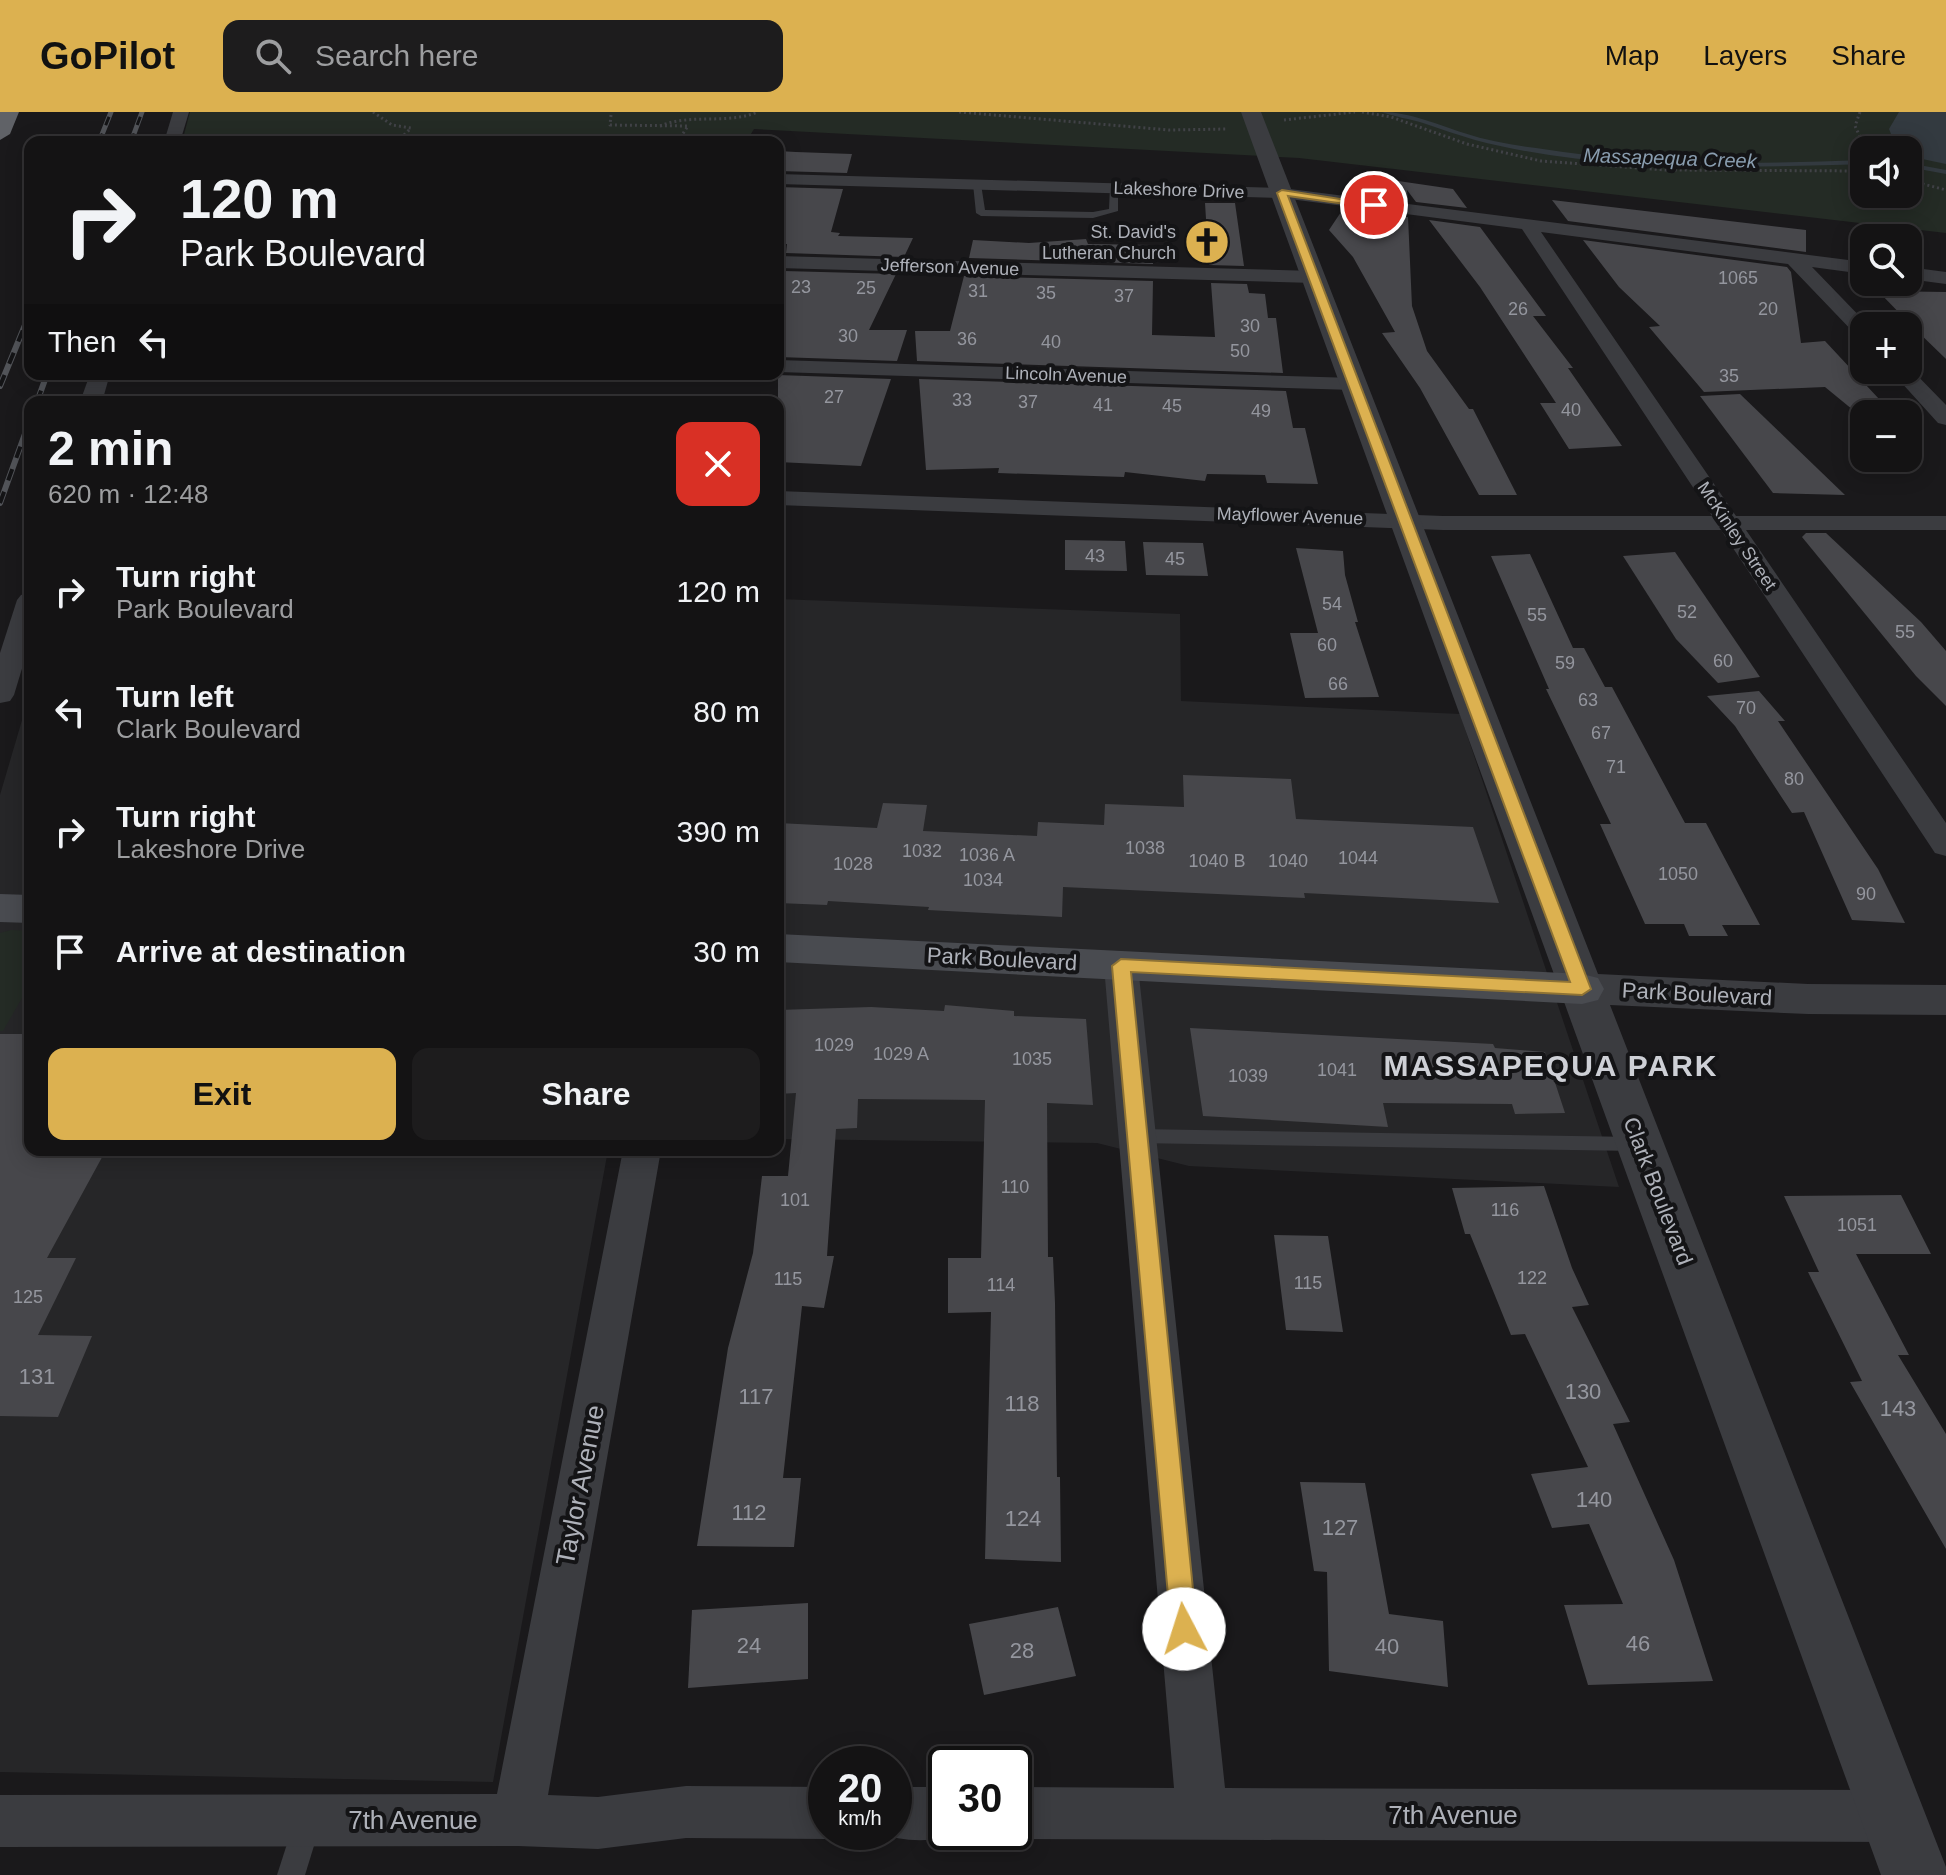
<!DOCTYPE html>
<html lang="en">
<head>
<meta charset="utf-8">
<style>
	body { margin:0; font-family:Arial,sans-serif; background:#1d1c1d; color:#f1f3f6; height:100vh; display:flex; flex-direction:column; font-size:30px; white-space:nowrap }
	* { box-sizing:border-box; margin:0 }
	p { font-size:26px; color:#9d9ea0 }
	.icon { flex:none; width:44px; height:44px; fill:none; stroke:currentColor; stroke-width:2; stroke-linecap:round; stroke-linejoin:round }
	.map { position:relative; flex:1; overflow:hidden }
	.sheet { position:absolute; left:24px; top:284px; width:760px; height:760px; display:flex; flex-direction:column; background:#141314; border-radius:16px; box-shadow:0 4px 20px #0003,0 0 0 2px #333234 }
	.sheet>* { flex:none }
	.top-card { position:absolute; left:24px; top:24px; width:760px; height:244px; border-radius:16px; box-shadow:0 4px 20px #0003,0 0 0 2px #333234; background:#141314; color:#f1f3f6; overflow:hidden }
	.fabs { position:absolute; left:1850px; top:24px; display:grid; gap:16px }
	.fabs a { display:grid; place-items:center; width:72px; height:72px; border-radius:16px; background:#141314; box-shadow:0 4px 20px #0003,0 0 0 2px #333234; font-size:40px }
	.speed { position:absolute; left:808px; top:1634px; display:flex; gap:16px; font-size:40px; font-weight:700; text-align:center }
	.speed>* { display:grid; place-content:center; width:104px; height:104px; border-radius:50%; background:#141314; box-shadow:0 4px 20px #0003,0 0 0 2px #333234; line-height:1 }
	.speed small { font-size:20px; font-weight:400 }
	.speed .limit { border:4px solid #111; border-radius:12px; background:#fff; color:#111 }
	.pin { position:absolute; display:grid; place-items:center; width:68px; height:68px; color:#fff; margin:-34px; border:4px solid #fff; border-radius:50%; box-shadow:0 2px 8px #0007 }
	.me { position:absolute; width:88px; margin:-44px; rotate:355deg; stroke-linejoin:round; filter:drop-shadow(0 0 6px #0008) }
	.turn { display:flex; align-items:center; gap:28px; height:168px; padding:0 24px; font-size:36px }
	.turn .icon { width:104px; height:104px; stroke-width:2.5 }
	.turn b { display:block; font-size:56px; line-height:68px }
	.then { display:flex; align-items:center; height:76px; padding:0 24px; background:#0003; gap:16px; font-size:30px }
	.round { display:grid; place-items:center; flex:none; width:84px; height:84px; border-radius:16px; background:#1d1c1d }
	.summary { display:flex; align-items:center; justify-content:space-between; height:136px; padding:0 24px }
	h1 { font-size:48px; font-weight:800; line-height:60px }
	.cta { display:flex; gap:16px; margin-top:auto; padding:16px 24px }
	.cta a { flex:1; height:92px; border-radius:16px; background:#dcb150; color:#111; font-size:32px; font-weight:800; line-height:92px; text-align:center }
	.cta a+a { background:#1d1c1d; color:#f1f3f6 }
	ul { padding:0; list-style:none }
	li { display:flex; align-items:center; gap:24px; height:120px; padding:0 24px }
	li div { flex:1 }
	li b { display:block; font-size:30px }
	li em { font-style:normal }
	header { display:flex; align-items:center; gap:48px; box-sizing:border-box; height:112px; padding:0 40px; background:#dcb150; color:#111 }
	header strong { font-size:38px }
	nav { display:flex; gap:44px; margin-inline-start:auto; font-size:28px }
	.search { width:560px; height:72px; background:#1d1c1d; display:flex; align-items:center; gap:20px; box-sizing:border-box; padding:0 28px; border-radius:16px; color:#9d9ea0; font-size:30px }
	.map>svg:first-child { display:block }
	.built { fill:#262628 }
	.green { fill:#242b25; fill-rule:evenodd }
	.water { fill:#333a40 }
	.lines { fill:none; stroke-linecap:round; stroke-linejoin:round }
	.stream { fill:#333a40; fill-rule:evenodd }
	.building { fill:#47474b }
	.path { stroke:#414247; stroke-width:3; stroke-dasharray:2 3; stroke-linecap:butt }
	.service { fill:#3b3c40; fill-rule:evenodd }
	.minor { fill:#3b3c40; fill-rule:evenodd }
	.tertiary { fill:#3b3c40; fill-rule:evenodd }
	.secondary { fill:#494b50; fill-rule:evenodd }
	.trunk { fill:#606267; fill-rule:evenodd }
	.rail-far1-casing { stroke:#525459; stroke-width:5 }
	.rail-casing { stroke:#525459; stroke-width:6 }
	.rail-far1 { stroke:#141416; stroke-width:3; stroke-dasharray:9; stroke-linecap:butt }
	.rail { stroke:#141416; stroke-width:4; stroke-dasharray:12; stroke-linecap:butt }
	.route { fill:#dcb150; stroke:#8f7334; stroke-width:2 }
	.labels { text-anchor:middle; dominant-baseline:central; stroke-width:8; stroke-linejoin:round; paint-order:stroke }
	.far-street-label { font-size:18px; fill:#aeb1b9; stroke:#141416 }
	.far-poi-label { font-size:18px; fill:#aeb1b9; stroke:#141416; text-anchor:end }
	.number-label { font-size:18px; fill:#94969e }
	.far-water-label { font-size:20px; font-style:italic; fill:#899daf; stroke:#141416 }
	.street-label { font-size:22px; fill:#aeb1b9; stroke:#141416 }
	.near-number-label { font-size:22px; fill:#94969e }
	.near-street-label { font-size:26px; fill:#aeb1b9; stroke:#141416 }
	.district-label { font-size:30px; font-weight:bold; letter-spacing:2px; fill:#ced0d6; stroke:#141416 }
</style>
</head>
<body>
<header>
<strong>GoPilot</strong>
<div class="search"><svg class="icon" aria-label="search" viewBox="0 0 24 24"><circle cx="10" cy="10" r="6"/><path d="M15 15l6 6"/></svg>Search here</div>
<nav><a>Map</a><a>Layers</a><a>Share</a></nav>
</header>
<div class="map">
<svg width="1946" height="1763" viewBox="0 0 1946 1763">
	<rect width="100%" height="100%" fill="#1a191b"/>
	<!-- built -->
	<g class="built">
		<polygon points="778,487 1180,502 1181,589 1460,602 1619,1075 1189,1054 1097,1031 778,1027"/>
		<polygon points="30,581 30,1038 608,1038 493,1670 0,1660 0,683"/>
	</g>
	<!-- green -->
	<g class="green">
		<path d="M190 0H1946V121L1299 46 754 17 746 30H182ZM1864 38H1908V82H1864Z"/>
		<polygon points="11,818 30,819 30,872 3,919 0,919 0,821"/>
	</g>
	<!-- water -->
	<polygon class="water" points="1899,0 1946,0 1946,52 1908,44 1908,38 1891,38 1893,27 1889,17"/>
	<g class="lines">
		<!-- stream -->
		<g class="stream">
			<path d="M1382 0C1410 0 1438 13 1464 21 1488 29 1512 33 1536 36 1644 54 1755 52 1864 48V52C1740 56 1596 60 1475 28 1458 23 1441 17 1423 11 1410 7 1395 5 1382 0Z"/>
			<polygon points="1908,51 1946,58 1946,62 1908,55"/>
		</g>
	</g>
	<!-- building -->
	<g class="building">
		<polygon points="778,39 796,40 852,42 847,61 778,59"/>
		<polygon points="1364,64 1453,77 1467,96 1416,90 1407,78 1408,89 1353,82"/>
		<polygon points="778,75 843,77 831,120 840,121 838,124 913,126 904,145 786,141 787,132 778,132"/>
		<polygon points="1552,88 1806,118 1806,140 1568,109"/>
		<polygon points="1205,91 1235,91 1244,154 1209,153"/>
		<polygon points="1343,97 1408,105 1412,194 1427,239 1469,297 1473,297 1517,383 1479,383 1420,276 1382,221 1395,220 1353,145 1329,118"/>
		<polygon points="1429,108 1480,115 1546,204 1533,204 1573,256 1568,256 1622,334 1569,337 1540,291 1556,291 1480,175"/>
		<polygon points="1086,127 1088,132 1153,133 1153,152 969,146 973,128 1029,131"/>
		<polygon points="1583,128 1787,155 1791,160 1801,231 1825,229 1893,302 1864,302 1864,307 1825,275 1704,280 1649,215 1660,214 1619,175"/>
		<polygon points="784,159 896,162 869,218 907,218 897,249 778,245"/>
		<polygon points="964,164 1153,169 1152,223 1215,225 1211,171 1247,172 1249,181 1265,182 1268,206 1276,206 1283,261 917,249 915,219 950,219"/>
		<polygon points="1878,179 1946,180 1946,247 1912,214"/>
		<polygon points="778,263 891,267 861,354 778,350"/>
		<polygon points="919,267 1286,279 1293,316 1305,316 1318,372 1267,371 1265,363 1207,362 1205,369 1125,360 1124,365 998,361 999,356 926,358"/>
		<polygon points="1740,282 1845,383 1773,381 1700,284"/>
		<polygon points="1806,421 1826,421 1921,510 1946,539 1946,594 1916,564 1802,425"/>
		<polygon points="1065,428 1125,429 1127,459 1065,458"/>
		<polygon points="1143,430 1203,431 1208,464 1146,463"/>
		<polygon points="1296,436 1343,439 1345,463 1358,510 1355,510 1379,585 1305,586 1290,521 1318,521"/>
		<polygon points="1675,440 1760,565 1718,571 1676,527 1623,444"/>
		<polygon points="1530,442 1573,536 1584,536 1605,575 1612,575 1685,711 1706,711 1760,813 1722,813 1728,824 1689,824 1684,812 1645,812 1600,712 1611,712 1546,577 1549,577 1491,444"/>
		<polygon points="1759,579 1785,609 1778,609 1878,757 1905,811 1852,808 1804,700 1792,701 1735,614 1707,584"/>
		<polygon points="1183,663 1291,667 1296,707 1473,715 1499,791 1304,781 1305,786 1063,775 1062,805 928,798 929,795 828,789 827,793 778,791 778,711 877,716 883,691 927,693 923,719 1037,724 1038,710 1104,713 1105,692 1184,695"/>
		<polygon points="945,893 1014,899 1014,904 1086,907 1093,993 1047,991 1048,1145 1053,1145 1055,1191 1057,1365 1060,1365 1061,1450 985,1447 991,1200 948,1201 948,1146 981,1146 985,988 858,987 857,1016 836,1017 827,1144 834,1144 824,1196 802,1194 783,1366 801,1366 794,1435 697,1434 728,1236 753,1141 762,1064 788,1064 796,981 778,982 778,898 871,895 944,899"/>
		<polygon points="1190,916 1493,932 1495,936 1545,940 1565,1001 1515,1002 1512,992 1383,991 1388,1015 1203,1004"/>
		<polygon points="0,922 30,922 30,1038 106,1038 47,1146 76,1146 38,1223 92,1224 58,1305 0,1304"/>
		<polygon points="1544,1074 1572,1156 1589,1193 1572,1195 1630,1310 1613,1312 1674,1448 1713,1569 1588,1573 1564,1493 1623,1492 1589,1412 1552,1416 1531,1362 1588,1355 1525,1222 1511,1223 1470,1122 1465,1122 1452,1076"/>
		<polygon points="1901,1083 1931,1142 1856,1142 1909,1243 1898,1243 1946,1322 1946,1437 1850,1270 1862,1269 1808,1160 1819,1160 1784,1084"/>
		<polygon points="1274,1123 1328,1124 1343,1220 1286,1218"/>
		<polygon points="1300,1370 1365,1371 1389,1502 1443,1509 1448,1575 1329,1559 1327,1460 1314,1459"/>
		<polygon points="808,1491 808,1567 688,1576 692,1498"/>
		<polygon points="1058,1495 1076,1564 984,1583 969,1512"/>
	</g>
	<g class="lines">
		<!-- path -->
		<g class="path">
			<polyline points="373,0 392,13 411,16 397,30"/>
			<polyline points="959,0 1169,18 1227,17"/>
			<polyline points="1362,0 1391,5 1467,32 1541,49 1666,58 1864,59"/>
			<polyline points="1860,0 1855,14 1866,38"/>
			<polyline points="611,3 610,13 688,14 682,23"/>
			<polyline points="1284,8 1355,0"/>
			<path d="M660 14C691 1 726 13 758 0"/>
			<polyline points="433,30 452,30"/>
			<polyline points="1908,68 1946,78"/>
		</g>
		<!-- service -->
		<g class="service">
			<polygon points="977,69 981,72 985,98 1093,100 1109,97 1110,75 1114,72 1118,75 1118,99 1093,106 981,104 976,101 973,72"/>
			<polygon points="1137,1017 1637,1025 1644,1027 1647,1032 1644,1037 1637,1039 1137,1031 1130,1029 1127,1024 1130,1019"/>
			<polygon points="307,1697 317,1701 321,1711 305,1763 277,1763 297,1701"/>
		</g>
		<!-- minor -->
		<g class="minor">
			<polygon points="173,0 189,0 180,30 164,30"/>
			<polygon points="778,62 1282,76 1864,150 1864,162 1812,155 1869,214 1864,214 1864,226 1857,224 1788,152 1541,120 1736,404 1946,404 1946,418 1746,418 1946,711 1946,744 1935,741 1721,418 1443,418 778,393 778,379 1443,404 1712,404 1522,117 1282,86 778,72"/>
			<polygon points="778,144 1314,159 1323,165 1314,171 778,156"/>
			<polygon points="1908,155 1946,160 1946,172 1908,167"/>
			<polygon points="778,248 1354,266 1364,272 1354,278 778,260"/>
			<polygon points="1908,254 1946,293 1946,313 1938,311 1890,258 1908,258"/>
			<polygon points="90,262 110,262 102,290 80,290"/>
			<polygon points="30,480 30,530 14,583 10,589 0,591 0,541 17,488 21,483"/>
			<polygon points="1121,843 1133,846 1138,854 1225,1676 1893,1678 1911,1686 1919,1704 1911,1722 1893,1730 1014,1727 998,1720 1014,1720 1014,1675 1174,1676 1104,854 1109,846"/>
			<polygon points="623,1038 661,1038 548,1683 598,1685 686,1674 826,1675 826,1720 842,1720 826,1727 686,1726 598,1737 518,1734 0,1735 0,1683 497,1682"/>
			<path d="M894 1675H946V1720H962C937 1731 903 1731 878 1720H894Z"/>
		</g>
		<!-- tertiary -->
		<polygon class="tertiary" points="1241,0 1261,0 1598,862 1808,872 1946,873 1946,903 1808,902 1610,893 1946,1755 1946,1763 1881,1763"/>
		<!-- secondary -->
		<g class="secondary">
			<polygon points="0,782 30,783 30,811 0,810"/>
			<polygon points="778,822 1582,862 1598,866 1604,877 1598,888 1582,892 778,850"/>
		</g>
		<!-- trunk -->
		<polygon class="trunk" points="0,0 19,0 10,22 0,28"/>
		<!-- rail-far1 casing -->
		<g class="rail-far1-casing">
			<g id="rail-far1">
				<polyline points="99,30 111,0"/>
				<polyline points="131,30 142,0"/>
			</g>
		</g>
		<!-- rail casing -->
		<g class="rail-casing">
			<g id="rail">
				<polyline points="0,274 30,201"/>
				<polyline points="37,290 47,262"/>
				<polyline points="0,391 30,308"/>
			</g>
		</g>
		<!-- rail-far1 -->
		<use href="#rail-far1" class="rail-far1"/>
		<!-- rail -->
		<use href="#rail" class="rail"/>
	</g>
	<!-- route -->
	<polygon class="route" points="1282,78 1379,93 1374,96 1288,84 1591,877 1582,883 1131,860 1197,1517 1193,1526 1184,1530 1175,1526 1171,1517 1112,854 1121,847 1570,870 1277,81"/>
	<!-- icons -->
	<defs>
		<g id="church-disc" transform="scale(2.3)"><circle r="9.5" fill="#dcb150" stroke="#141416"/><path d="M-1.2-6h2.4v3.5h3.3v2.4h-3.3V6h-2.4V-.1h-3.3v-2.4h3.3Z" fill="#111"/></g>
	</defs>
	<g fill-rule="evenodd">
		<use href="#church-disc" x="1207" y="130"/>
	</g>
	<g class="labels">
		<!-- far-street labels -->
		<g class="far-street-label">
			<text transform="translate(1179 78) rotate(2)">Lakeshore Drive</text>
			<text transform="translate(950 155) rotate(2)">Jefferson Avenue</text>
			<text transform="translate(1066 263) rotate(2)">Lincoln Avenue</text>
			<text transform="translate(1290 404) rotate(2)">Mayflower Avenue</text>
			<text transform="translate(1737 424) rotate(56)">McKinley Street</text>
		</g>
		<!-- far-poi labels -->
		<g class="far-poi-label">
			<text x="1176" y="120">St. David's<tspan x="1176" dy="21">Lutheran Church</tspan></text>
		</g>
		<!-- number labels -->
		<g class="number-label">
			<text x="1738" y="166">1065</text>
			<text x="801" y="175">23</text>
			<text x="866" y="176">25</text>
			<text x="978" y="179">31</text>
			<text x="1046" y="181">35</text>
			<text x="1124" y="184">37</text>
			<text x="1518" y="197">26</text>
			<text x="1768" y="197">20</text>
			<text x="1250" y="214">30</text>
			<text x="848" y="224">30</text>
			<text x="967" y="227">36</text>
			<text x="1051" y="230">40</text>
			<text x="1240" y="239">50</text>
			<text x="1729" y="264">35</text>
			<text x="834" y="285">27</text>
			<text x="962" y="288">33</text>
			<text x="1028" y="290">37</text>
			<text x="1103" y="293">41</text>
			<text x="1172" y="294">45</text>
			<text x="1571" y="298">40</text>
			<text x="1261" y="299">49</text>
			<text x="1095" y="444">43</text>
			<text x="1175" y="447">45</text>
			<text x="1332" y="492">54</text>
			<text x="1687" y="500">52</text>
			<text x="1537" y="503">55</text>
			<text x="1905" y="520">55</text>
			<text x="1327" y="533">60</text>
			<text x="1723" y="549">60</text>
			<text x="1565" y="551">59</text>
			<text x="1338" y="572">66</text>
			<text x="1588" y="588">63</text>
			<text x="1746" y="596">70</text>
			<text x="1601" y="621">67</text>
			<text x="1616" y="655">71</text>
			<text x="1794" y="667">80</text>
			<text x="1145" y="736">1038</text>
			<text x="922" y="739">1032</text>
			<text x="987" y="743">1036 A</text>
			<text x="1358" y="746">1044</text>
			<text x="1217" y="749">1040 B</text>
			<text x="1288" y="749">1040</text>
			<text x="853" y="752">1028</text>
			<text x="1678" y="762">1050</text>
			<text x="983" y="768">1034</text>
			<text x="1866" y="782">90</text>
			<text x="834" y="933">1029</text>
			<text x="901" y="942">1029 A</text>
			<text x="1032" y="947">1035</text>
			<text x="1337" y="958">1041</text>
			<text x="1248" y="964">1039</text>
			<text x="1015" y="1075">110</text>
			<text x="795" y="1088">101</text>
			<text x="1505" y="1098">116</text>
			<text x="1857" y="1113">1051</text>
			<text x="1532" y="1166">122</text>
			<text x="788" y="1167">115</text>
			<text x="1308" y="1171">115</text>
			<text x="1001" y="1173">114</text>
			<text x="28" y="1185">125</text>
		</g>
		<!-- far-water labels -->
		<g class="far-water-label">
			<text transform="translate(1670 46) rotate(2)">Massapequa Creek</text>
		</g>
		<!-- street labels -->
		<g class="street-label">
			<text transform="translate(1002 847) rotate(3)">Park Boulevard</text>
			<text transform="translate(1697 882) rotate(3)">Park Boulevard</text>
			<text transform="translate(1658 1079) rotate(69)">Clark Boulevard</text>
		</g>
		<!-- near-number labels -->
		<g class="near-number-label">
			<text x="37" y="1264">131</text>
			<text x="1583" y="1279">130</text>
			<text x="756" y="1284">117</text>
			<text x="1022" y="1291">118</text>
			<text x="1898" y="1296">143</text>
			<text x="1594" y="1387">140</text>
			<text x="749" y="1400">112</text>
			<text x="1023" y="1406">124</text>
			<text x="1340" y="1415">127</text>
			<text x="1638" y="1531">46</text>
			<text x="749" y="1533">24</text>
			<text x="1387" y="1534">40</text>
			<text x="1022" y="1538">28</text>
		</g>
		<!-- near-street labels -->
		<g class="near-street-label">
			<text transform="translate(580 1373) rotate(-79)">Taylor Avenue</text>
			<text x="1453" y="1703">7th Avenue</text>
			<text x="413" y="1708">7th Avenue</text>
		</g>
		<!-- district labels -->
		<g class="district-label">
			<text x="1551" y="953">MASSAPEQUA PARK</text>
		</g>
	</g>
</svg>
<div class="fabs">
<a><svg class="icon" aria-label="sound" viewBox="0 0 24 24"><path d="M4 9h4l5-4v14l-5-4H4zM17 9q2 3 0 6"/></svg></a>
<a><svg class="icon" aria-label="search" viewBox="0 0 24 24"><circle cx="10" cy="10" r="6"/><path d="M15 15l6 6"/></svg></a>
<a>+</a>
<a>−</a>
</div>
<div class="speed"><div>20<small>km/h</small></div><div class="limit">30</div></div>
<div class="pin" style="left:1374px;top:93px;background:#d93025"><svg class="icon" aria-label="arrive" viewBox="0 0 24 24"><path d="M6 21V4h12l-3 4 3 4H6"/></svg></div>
<svg class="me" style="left:1184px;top:1517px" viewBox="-20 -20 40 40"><circle r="19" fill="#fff"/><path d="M0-13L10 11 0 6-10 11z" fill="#dcb150"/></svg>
<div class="top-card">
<div class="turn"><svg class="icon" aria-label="right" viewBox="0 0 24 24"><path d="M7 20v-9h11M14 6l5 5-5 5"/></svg><div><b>120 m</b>Park Boulevard</div></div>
<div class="then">Then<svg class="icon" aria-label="left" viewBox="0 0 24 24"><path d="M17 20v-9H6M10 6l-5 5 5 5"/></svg></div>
</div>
<section class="sheet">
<div class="summary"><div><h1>2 min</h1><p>620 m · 12:48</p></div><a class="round" style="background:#d93025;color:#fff"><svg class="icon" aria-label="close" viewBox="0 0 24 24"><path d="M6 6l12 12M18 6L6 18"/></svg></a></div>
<ul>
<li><svg class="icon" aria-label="right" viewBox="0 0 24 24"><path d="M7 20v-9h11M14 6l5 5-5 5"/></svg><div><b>Turn right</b><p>Park Boulevard</p></div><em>120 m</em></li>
<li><svg class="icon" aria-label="left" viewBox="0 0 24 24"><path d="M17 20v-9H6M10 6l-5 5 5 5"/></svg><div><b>Turn left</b><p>Clark Boulevard</p></div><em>80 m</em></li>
<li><svg class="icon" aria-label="right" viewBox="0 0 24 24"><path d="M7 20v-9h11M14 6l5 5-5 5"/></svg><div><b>Turn right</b><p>Lakeshore Drive</p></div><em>390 m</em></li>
<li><svg class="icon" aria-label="arrive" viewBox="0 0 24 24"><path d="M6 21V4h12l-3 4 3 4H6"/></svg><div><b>Arrive at destination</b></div><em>30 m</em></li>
</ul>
<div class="cta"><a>Exit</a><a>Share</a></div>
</section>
</div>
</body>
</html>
